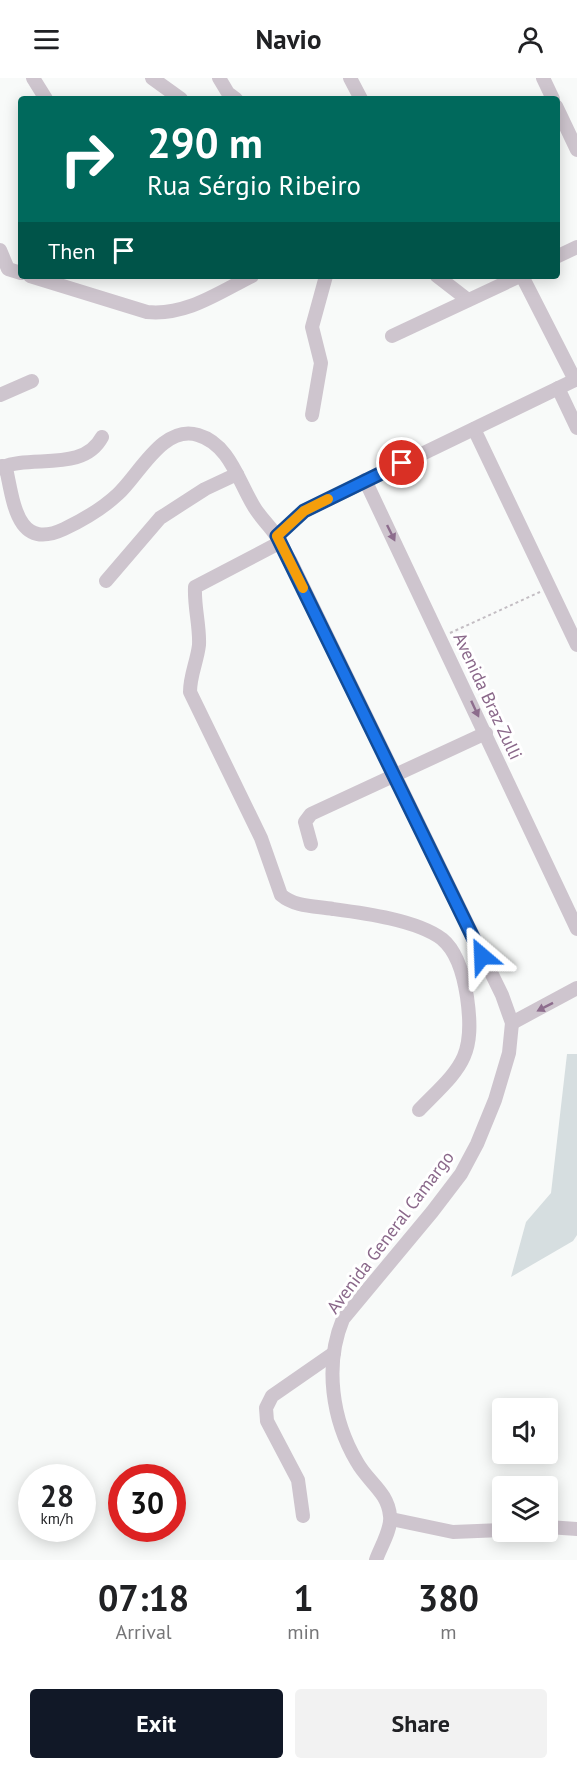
<!DOCTYPE html>
<html lang="en">
<head>
<meta charset="utf-8">
<style>
	body { margin:0; font-family:"PT Sans",sans-serif; background:#f2f2f2; color:#202124; height:100vh; display:flex; flex-direction:column; font-size:22px; white-space:nowrap }
	* { box-sizing:border-box; margin:0 }
	p { font-size:20px; color:#757577 }
	.icon { flex:none; width:33px; height:33px; fill:none; stroke:currentColor; stroke-width:2; stroke-linecap:round; stroke-linejoin:round }
	.map { position:relative; height:1482px; overflow:hidden }
	.details { display:flex; flex-direction:column; background:#fff; flex:1 }
	.details>* { flex:none }
	.guide { position:absolute; left:18px; top:18px; width:542px; height:183px; border-radius:6px; box-shadow:0 3px 15px #0003; background:#00695c; color:#fff; overflow:hidden }
	.tools { position:absolute; left:492px; top:1320px; display:grid; gap:12px }
	.tools a { display:grid; place-items:center; width:66px; height:66px; border-radius:6px; background:#fff; box-shadow:0 3px 15px #0003; font-size:30px }
	.speed { position:absolute; left:18px; top:1386px; display:flex; gap:12px; font-size:30px; font-weight:700; text-align:center }
	.speed>* { display:grid; place-content:center; width:78px; height:78px; border-radius:50%; background:#fff; box-shadow:0 3px 15px #0003; line-height:1 }
	.speed small { font-size:15px; font-weight:400 }
	.speed .limit { border:9px solid #d22; background:#fff; color:#111 }
	.pin { position:absolute; display:grid; place-items:center; width:51px; height:51px; color:#fff; margin:-26px; border:3px solid #fff; border-radius:50%; box-shadow:0 2px 6px #0007 }
	.me { position:absolute; width:66px; margin:-33px; rotate:334deg; stroke-linejoin:round; filter:drop-shadow(0 0 4px #0008) }
	.turn { display:flex; align-items:center; gap:21px; height:126px; padding:0 30px; font-size:27px }
	.turn .icon { width:78px; height:78px; stroke-width:2.5 }
	.turn b { display:block; font-size:42px; line-height:51px }
	.then { display:flex; align-items:center; height:57px; padding:0 30px; background:#0003; gap:12px; font-size:22px }
	.eta { display:flex; justify-content:space-evenly; align-items:center; height:102px; text-align:center }
	.eta b { font-size:36px; font-weight:700; line-height:42px }
	.button { display:flex; gap:12px; margin-top:auto; padding:12px 30px }
	.button a { flex:1; height:69px; border-radius:6px; background:#111827; color:#fff; font-size:24px; font-weight:700; line-height:69px; text-align:center }
	.button a+a { background:#f2f2f2; color:#202124 }
	header { display:flex; justify-content:space-between; align-items:center; height:78px; padding:0 30px; background:#fff; font-size:27px; font-weight:700 }
	.map>svg:first-child { display:block }
	.green { fill:#d6dee0 }
	.lines { fill:none; stroke-linecap:round; stroke-linejoin:round }
	.path { stroke:#c3bdc3; stroke-width:2; stroke-dasharray:3 3; stroke-linecap:butt }
	.minor { stroke:#cec5ce; stroke-width:14 }
	.oneway { fill:#8d6d8d }
	.route-casing { stroke:#114b97; stroke-width:15 }
	.route { stroke:#1a73e8; stroke-width:10 }
	.slow { stroke:#f59e0b; stroke-width:10 }
	.labels { text-anchor:middle; dominant-baseline:central; stroke-width:6; stroke-linejoin:round; paint-order:stroke }
	.street-label { font-size:18px; fill:#8a688a; stroke:#fff }
</style>
</head>
<body>
<header><svg class="icon" aria-label="menu" viewBox="0 0 24 24"><path d="M4 6h16M4 12h16M4 18h16"/></svg>Navio<svg class="icon" aria-label="person" viewBox="0 0 24 24"><circle cx="12" cy="8" r="4"/><path d="M4 21q1-7 8-7t8 7"/></svg></header>
<div class="map">
<svg width="577" height="1482" viewBox="0 0 577 1482">
	<rect width="100%" height="100%" fill="#f8faf9"/>
	<!-- green -->
	<polygon class="green" points="567,976 577,976 577,1157 573,1163 511,1199 526,1144 551,1115"/>
	<g class="lines">
		<!-- path -->
		<polyline class="path" points="450,555 540,514"/>
		<!-- minor -->
		<g class="minor">
			<polyline points="33,0 46,21"/>
			<polyline points="152,0 181,21"/>
			<polyline points="219,0 228,15 236,21"/>
			<polyline points="350,0 361,21"/>
			<polyline points="543,0 553,21"/>
			<polyline points="556,28 577,72"/>
			<polyline points="0,172 8,191 21,195"/>
			<polyline points="556,179 577,169"/>
			<path d="M30 198 147 234C186 238 218 215 252 198"/>
			<polyline points="437,198 468,222"/>
			<polyline points="522,198 575,302"/>
			<polyline points="392,258 520,198"/>
			<polyline points="558,310 577,350"/>
			<polyline points="0,317 32,303"/>
			<polyline points="312,337 321,285 312,249 326,198"/>
			<polyline points="474,351 577,567"/>
			<path d="M2 388 7 395C14 429 19 472 64 451 83 442 102 431 118 416 139 397 163 346 198 357 229 366 238 402 253 427 259 438 268 446 275 456 281 464 285 475 291 484L502 917 512 945 509 975 495 1022 477 1066 461 1096 432 1134 343 1241C324 1287 332 1342 357 1384 368 1404 388 1414 390 1438 392 1451 380 1470 376 1482"/>
			<path d="M0 390C31 376 83 395 102 359"/>
			<polyline points="365,402 577,851"/>
			<polyline points="277,458 304,433 577,301"/>
			<path d="M279 465 195 509C194 529 200 548 199 567 197 584 190 597 190 614L261 760 281 817C295 829 315 828 333 831 363 835 417 842 442 861 458 874 464 899 467 919 476 981 460 990 419 1032"/>
			<polyline points="106,503 160,440 205,411 237,396"/>
			<polyline points="311,766 305,744 311,736 486,655"/>
			<polyline points="512,945 577,910"/>
			<polyline points="303,1438 298,1402 267,1343 266,1330 272,1318 334,1275"/>
			<polyline points="391,1441 453,1454 502,1452"/>
			<polyline points="548,1449 577,1451"/>
		</g>
	</g>
	<!-- one-way arrows -->
	<defs><path id="oneway-solid" d="M-6-.8H1V-3.2L6.5 0L1 3.2V.8H-6Z" transform="scale(1.5)"/></defs>
	<g class="oneway">
		<use href="#oneway-solid" transform="translate(391 455) rotate(64)"/>
		<use href="#oneway-solid" transform="translate(475 631) rotate(65)"/>
		<use href="#oneway-solid" transform="translate(545 929) rotate(153)"/>
	</g>
	<g class="lines">
		<!-- route casing -->
		<g class="route-casing">
			<polyline id="route" points="402,385 304,433 277,458 482,878"/>
		</g>
		<!-- route -->
		<use href="#route" class="route"/>
		<!-- slow -->
		<polyline class="slow" points="303,510 277,458 304,433 328,421"/>
	</g>
	<g class="labels">
		<!-- street labels -->
		<g class="street-label">
			<text transform="translate(488 618) rotate(65)">Avenida Braz Zulli</text>
			<text transform="translate(390 1154) rotate(-53)">Avenida General Camargo</text>
		</g>
	</g>
</svg>
<div class="tools">
<a><svg class="icon" aria-label="sound" viewBox="0 0 24 24"><path d="M4 9h4l5-4v14l-5-4H4zM17 9q2 3 0 6"/></svg></a>
<a><svg class="icon" aria-label="layers" viewBox="0 0 24 24"><path d="M12 4l9 5-9 5-9-5zM3 14l9 5 9-5"/></svg></a>
</div>
<div class="speed"><div>28<small>km/h</small></div><div class="limit">30</div></div>
<div class="pin" style="left:402px;top:385px;background:#d93025"><svg class="icon" aria-label="arrive" viewBox="0 0 24 24"><path d="M6 21V4h12l-3 4 3 4H6"/></svg></div>
<svg class="me" style="left:482px;top:878px" viewBox="-20 -20 40 40"><path d="M0-17L14 15 0 8-14 15z" fill="#1a73e8" stroke="#fff" stroke-width="4"/></svg>
<div class="guide">
<div class="turn"><svg class="icon" aria-label="right" viewBox="0 0 24 24"><path d="M7 20v-9h11M14 6l5 5-5 5"/></svg><div><b>290 m</b>Rua Sérgio Ribeiro</div></div>
<div class="then">Then<svg class="icon" aria-label="arrive" viewBox="0 0 24 24"><path d="M6 21V4h12l-3 4 3 4H6"/></svg></div>
</div>
</div>
<section class="details">
<div class="eta">
<div><b>07:18</b><p>Arrival</p></div>
<div><b>1</b><p>min</p></div>
<div><b>380</b><p>m</p></div>
</div>
<div class="button"><a>Exit</a><a>Share</a></div>
</section>
</body>
</html>
